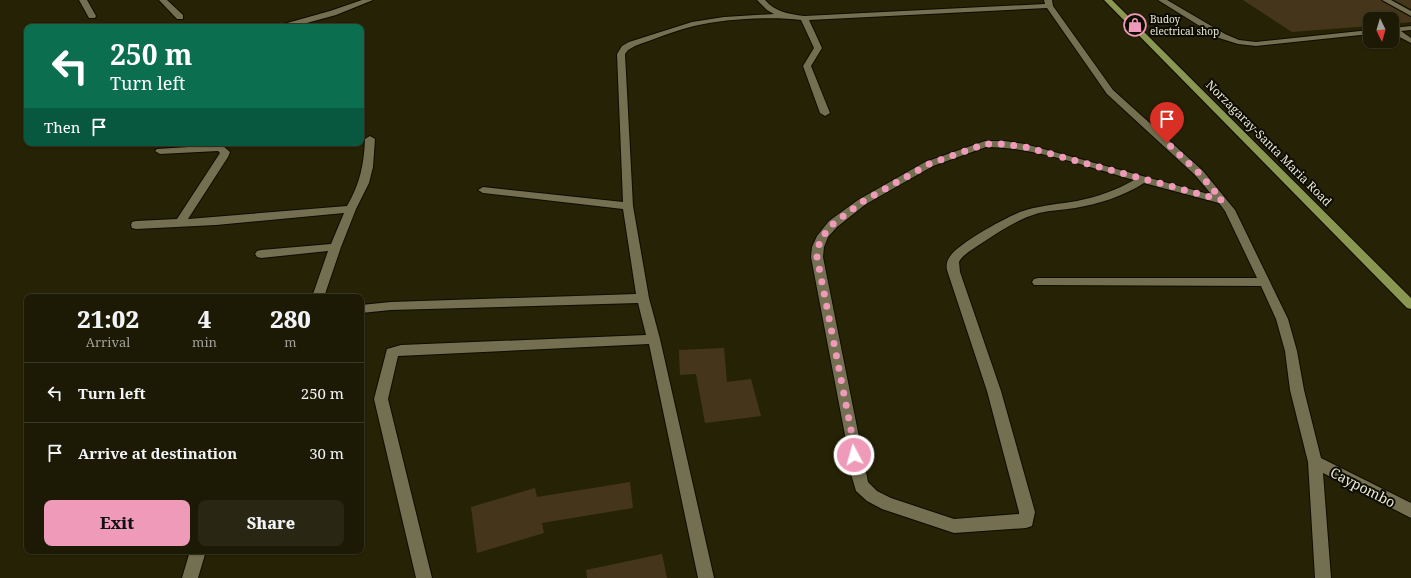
<!DOCTYPE html>
<html lang="en">
<head>
<meta charset="utf-8">
<style>
	body { margin:0; font-family:"Noto Serif",serif; background:#292713; color:#f1f3f6; height:100vh; display:flex; flex-direction:column; font-size:15px; white-space:nowrap }
	* { box-sizing:border-box; margin:0 }
	p { font-size:13px; color:#a0a19a }
	.icon { flex:none; width:22px; height:22px; fill:none; stroke:currentColor; stroke-width:2; stroke-linecap:round; stroke-linejoin:round }
	.map { position:relative; flex:1; overflow:hidden }
	.drawer { position:absolute; left:24px; top:294px; width:340px; height:260px; display:flex; flex-direction:column; background:#1c1a04; border-radius:8px; box-shadow:0 1px 3px #0004,0 0 0 1px #3a3826 }
	.drawer>* { flex:none }
	.top-card { position:absolute; left:24px; top:24px; width:340px; height:122px; border-radius:8px; box-shadow:0 1px 3px #0004,0 0 0 1px #3a3826; background:#0b6e4f; color:#fff; overflow:hidden }
	.needle { width:26px; rotate:175deg }
	.buttons { position:absolute; left:1363px; top:12px; display:grid; gap:8px }
	.buttons a { display:grid; place-items:center; width:36px; height:36px; border-radius:8px; background:#1c1a04; box-shadow:0 1px 3px #0004,0 0 0 1px #3a3826; font-size:20px }
	.pin { position:absolute; display:grid; place-items:center; width:34px; height:34px; color:#fff; margin:-41px -17px; border-radius:50% 50% 50% 0; rotate:-45deg; box-shadow:0 0 4px #0007 }
	.pin .icon { rotate:45deg }
	.me { position:absolute; width:44px; margin:-22px; rotate:354deg; stroke-linejoin:round; filter:drop-shadow(0 0 3px #0008) }
	.turn { display:flex; align-items:center; gap:14px; height:84px; padding:0 20px; font-size:18px }
	.turn .icon { width:52px; height:52px; stroke-width:2.5 }
	.turn b { display:block; font-size:28px; line-height:34px }
	.then { display:flex; align-items:center; height:38px; padding:0 20px; background:#0003; gap:8px; font-size:15px }
	.eta { display:flex; justify-content:space-evenly; align-items:center; height:68px; text-align:center }
	.eta b { font-size:24px; font-weight:800; line-height:28px }
	.cta { display:flex; gap:8px; margin-top:auto; padding:8px 20px }
	.cta a { flex:1; height:46px; border-radius:8px; background:#ef9ab8; color:#111; font-size:16px; font-weight:800; line-height:46px; text-align:center }
	.cta a+a { background:#292713; color:#f1f3f6 }
	ul { padding:0; list-style:none }
	li { display:flex; align-items:center; gap:12px; height:60px; padding:0 20px; border-top:1px solid #3a3826 }
	li div { flex:1 }
	li b { display:block; font-size:15px }
	li em { font-style:normal }
	.map>svg:first-child { display:block }
	.building { fill:#45361b }
	.lines { fill:none; stroke-linecap:round; stroke-linejoin:round }
	.minor-casing { stroke:#0f0b00; stroke-width:2 }
	.major-casing { stroke:#0f0b00; stroke-width:2 }
	.minor { fill:#736f50; fill-rule:evenodd }
	.major { fill:#899751; fill-rule:evenodd }
	.route { stroke:#ef9ab8; stroke-width:7; stroke-dasharray:0 12.6 }
	.labels { text-anchor:middle; dominant-baseline:central; stroke-width:4; stroke-linejoin:round; paint-order:stroke }
	.far-poi-label { font-size:10px; fill:#eae8d7; stroke:#0d0c02; text-anchor:start }
	.street-label { font-size:12px; fill:#eae8d7; stroke:#0d0c02 }
	.near-street-label { font-size:14px; fill:#eae8d7; stroke:#0d0c02 }
</style>
</head>
<body>
<div class="map">
<svg width="1411" height="578" viewBox="0 0 1411 578">
	<rect width="100%" height="100%" fill="#262205"/>
	<!-- building -->
	<g class="building">
		<polygon points="1243,0 1381,0 1411,17 1411,22 1392,24 1392,19 1370,19 1370,26 1292,32"/>
		<polygon points="1394,0 1411,0 1411,9"/>
		<polygon points="724,348 727,382 751,379 761,416 705,423 696,374 680,375 679,350"/>
		<polygon points="630,482 633,508 542,523 544,533 477,553 471,507 535,488 537,497"/>
		<polygon points="662,554 667,578 587,578 586,570"/>
	</g>
	<g class="lines">
		<!-- minor casing -->
		<g class="minor-casing">
			<g id="minor">
				<polygon points="79,0 87,0 96,16 95,18 89,18"/>
				<polygon points="159,0 167,0 183,15 183,19 177,19"/>
				<polygon points="362,0 373,0 336,15 292,27 279,27 280,25 330,11"/>
				<path d="M757 0H765C775 12 789 14 804 16L1045 4 1044 0H1052L1053 6 1113 90 1203 171 1235 210 1288 319 1297 351 1304 390 1321 458 1411 503V518L1323 473 1331 578H1315L1308 462 1290 390 1285 351 1276 319 1261 286 1034 285 1032 282 1034 279 1038 278H1257L1225 211 1219 203 1144 183C1124 196 1099 204 1075 208 1063 210 1051 210 1039 213 1018 219 1000 231 982 243 975 248 963 254 959 262L960 272 1001 391 1035 512 1032 526 1026 528 954 533 882 509 867 501 856 491 851 474 845 435 811 257 812 247 817 236 829 221 858 200 925 162 985 141H1005L1025 144 1212 195 1195 175 1107 94 1047 8 809 20 822 48 811 66 830 113 825 116 820 113 803 66 814 48 801 20C772 16 723 19 694 26 674 31 654 39 635 46L628 50 625 54 633 206 649 298 660 339 714 578H698L649 344 398 356 388 399 432 578H416L374 399 387 349 401 345 646 335 638 303 391 310 361 313V305L391 302 636 294 623 209 483 193 478 190 483 187 623 202 617 54 622 46 629 42 692 22 724 17 774 14 767 10ZM986 147C1035 147 1087 167 1134 180 1117 190 1097 197 1077 201 1060 204 1043 205 1026 210 1009 215 961 242 951 255 947 260 946 264 947 270L987 391 1019 512V514L954 519 891 498 877 491 868 482 823 257 824 247 828 237 837 227 866 204 933 166Z"/>
				<polygon points="1158,0 1167,0 1225,34 1239,40 1256,42 1370,30 1370,34 1256,46 1238,44 1219,38"/>
				<polygon points="1382,0 1391,0 1411,11 1411,16"/>
				<polygon points="1411,26 1411,30 1401,31 1411,38 1411,43 1392,33 1392,28"/>
				<path d="M370 136 375 139 373 167 369 183 356 209 341 247 324 297H312L328 251 261 258 257 257 255 254 257 251 261 250 331 244 344 213 216 225 136 229 132 228 131 225 132 222 136 221 177 219 220 153 218 151 160 154 155 151 157 149 220 145 223 146 230 152 228 157 188 219 347 206C360 184 364 164 365 139Z"/>
				<polygon points="190,551 206,551 198,578 182,578"/>
			</g>
		</g>
		<!-- major casing -->
		<g class="major-casing">
			<polygon id="major" points="1104,0 1112,0 1411,298 1411,309 1407,308"/>
		</g>
		<!-- minor -->
		<use href="#minor" class="minor"/>
		<!-- major -->
		<use href="#major" class="major"/>
	</g>
	<g class="lines">
		<!-- route -->
		<polyline class="route" points="854,455 852,435 817,257 818,247 823,236 833,224 862,202 929,164 985,144 1004,144 1025,147 1222,200 1199,173 1167,143"/>
	</g>
	<!-- icons -->
	<defs>
		<g id="shop-ring" transform="scale(1.15)"><circle r="9.5" fill="#0d0c02" stroke="#ef9ab8" stroke-width="1.5"/><path d="M-5-2.5h2.3a2.7 3.5 0 0 1 5.4 0H5L5.5 6h-11ZM-1.5-2.5h3a1.5 2.3 0 0 0-3 0Z" fill="#ef9ab8"/></g>
	</defs>
	<g fill-rule="evenodd">
		<use href="#shop-ring" x="1135" y="25"/>
	</g>
	<g class="labels">
		<!-- far-poi labels -->
		<g class="far-poi-label">
			<text x="1150" y="19">Budoy<tspan x="1150" dy="12">electrical shop</tspan></text>
		</g>
		<!-- street labels -->
		<g class="street-label">
			<text transform="translate(1269 143) rotate(45)">Norzagaray-Santa Maria Road</text>
		</g>
		<!-- near-street labels -->
		<g class="near-street-label">
			<text transform="translate(1363 487) rotate(27)">Caypombo</text>
		</g>
	</g>
</svg>
<div class="buttons">
<a><svg class="needle" viewBox="-14 -14 28 28"><path d="M0-13l5 13h-10z" fill="#e53935"/><path d="M0 13l5-13h-10z" fill="#a0a19a"/></svg></a>
</div>
<div class="pin" style="left:1167px;top:143px;background:#d93025"><svg class="icon" aria-label="arrive" viewBox="0 0 24 24"><path d="M6 21V4h12l-3 4 3 4H6"/></svg></div>
<svg class="me" style="left:854px;top:455px" viewBox="-20 -20 40 40"><circle r="17" fill="#ef9ab8" stroke="#fff" stroke-width="3"/><path d="M0-11L8 9 0 5-8 9z" fill="#fff"/></svg>
<div class="top-card">
<div class="turn"><svg class="icon" aria-label="left" viewBox="0 0 24 24"><path d="M17 20v-9H6M10 6l-5 5 5 5"/></svg><div><b>250 m</b>Turn left</div></div>
<div class="then">Then<svg class="icon" aria-label="arrive" viewBox="0 0 24 24"><path d="M6 21V4h12l-3 4 3 4H6"/></svg></div>
</div>
<section class="drawer">
<div class="eta">
<div><b>21:02</b><p>Arrival</p></div>
<div><b>4</b><p>min</p></div>
<div><b>280</b><p>m</p></div>
</div>
<ul>
<li><svg class="icon" aria-label="left" viewBox="0 0 24 24"><path d="M17 20v-9H6M10 6l-5 5 5 5"/></svg><div><b>Turn left</b></div><em>250 m</em></li>
<li><svg class="icon" aria-label="arrive" viewBox="0 0 24 24"><path d="M6 21V4h12l-3 4 3 4H6"/></svg><div><b>Arrive at destination</b></div><em>30 m</em></li>
</ul>
<div class="cta"><a>Exit</a><a>Share</a></div>
</section>
</div>
</body>
</html>
